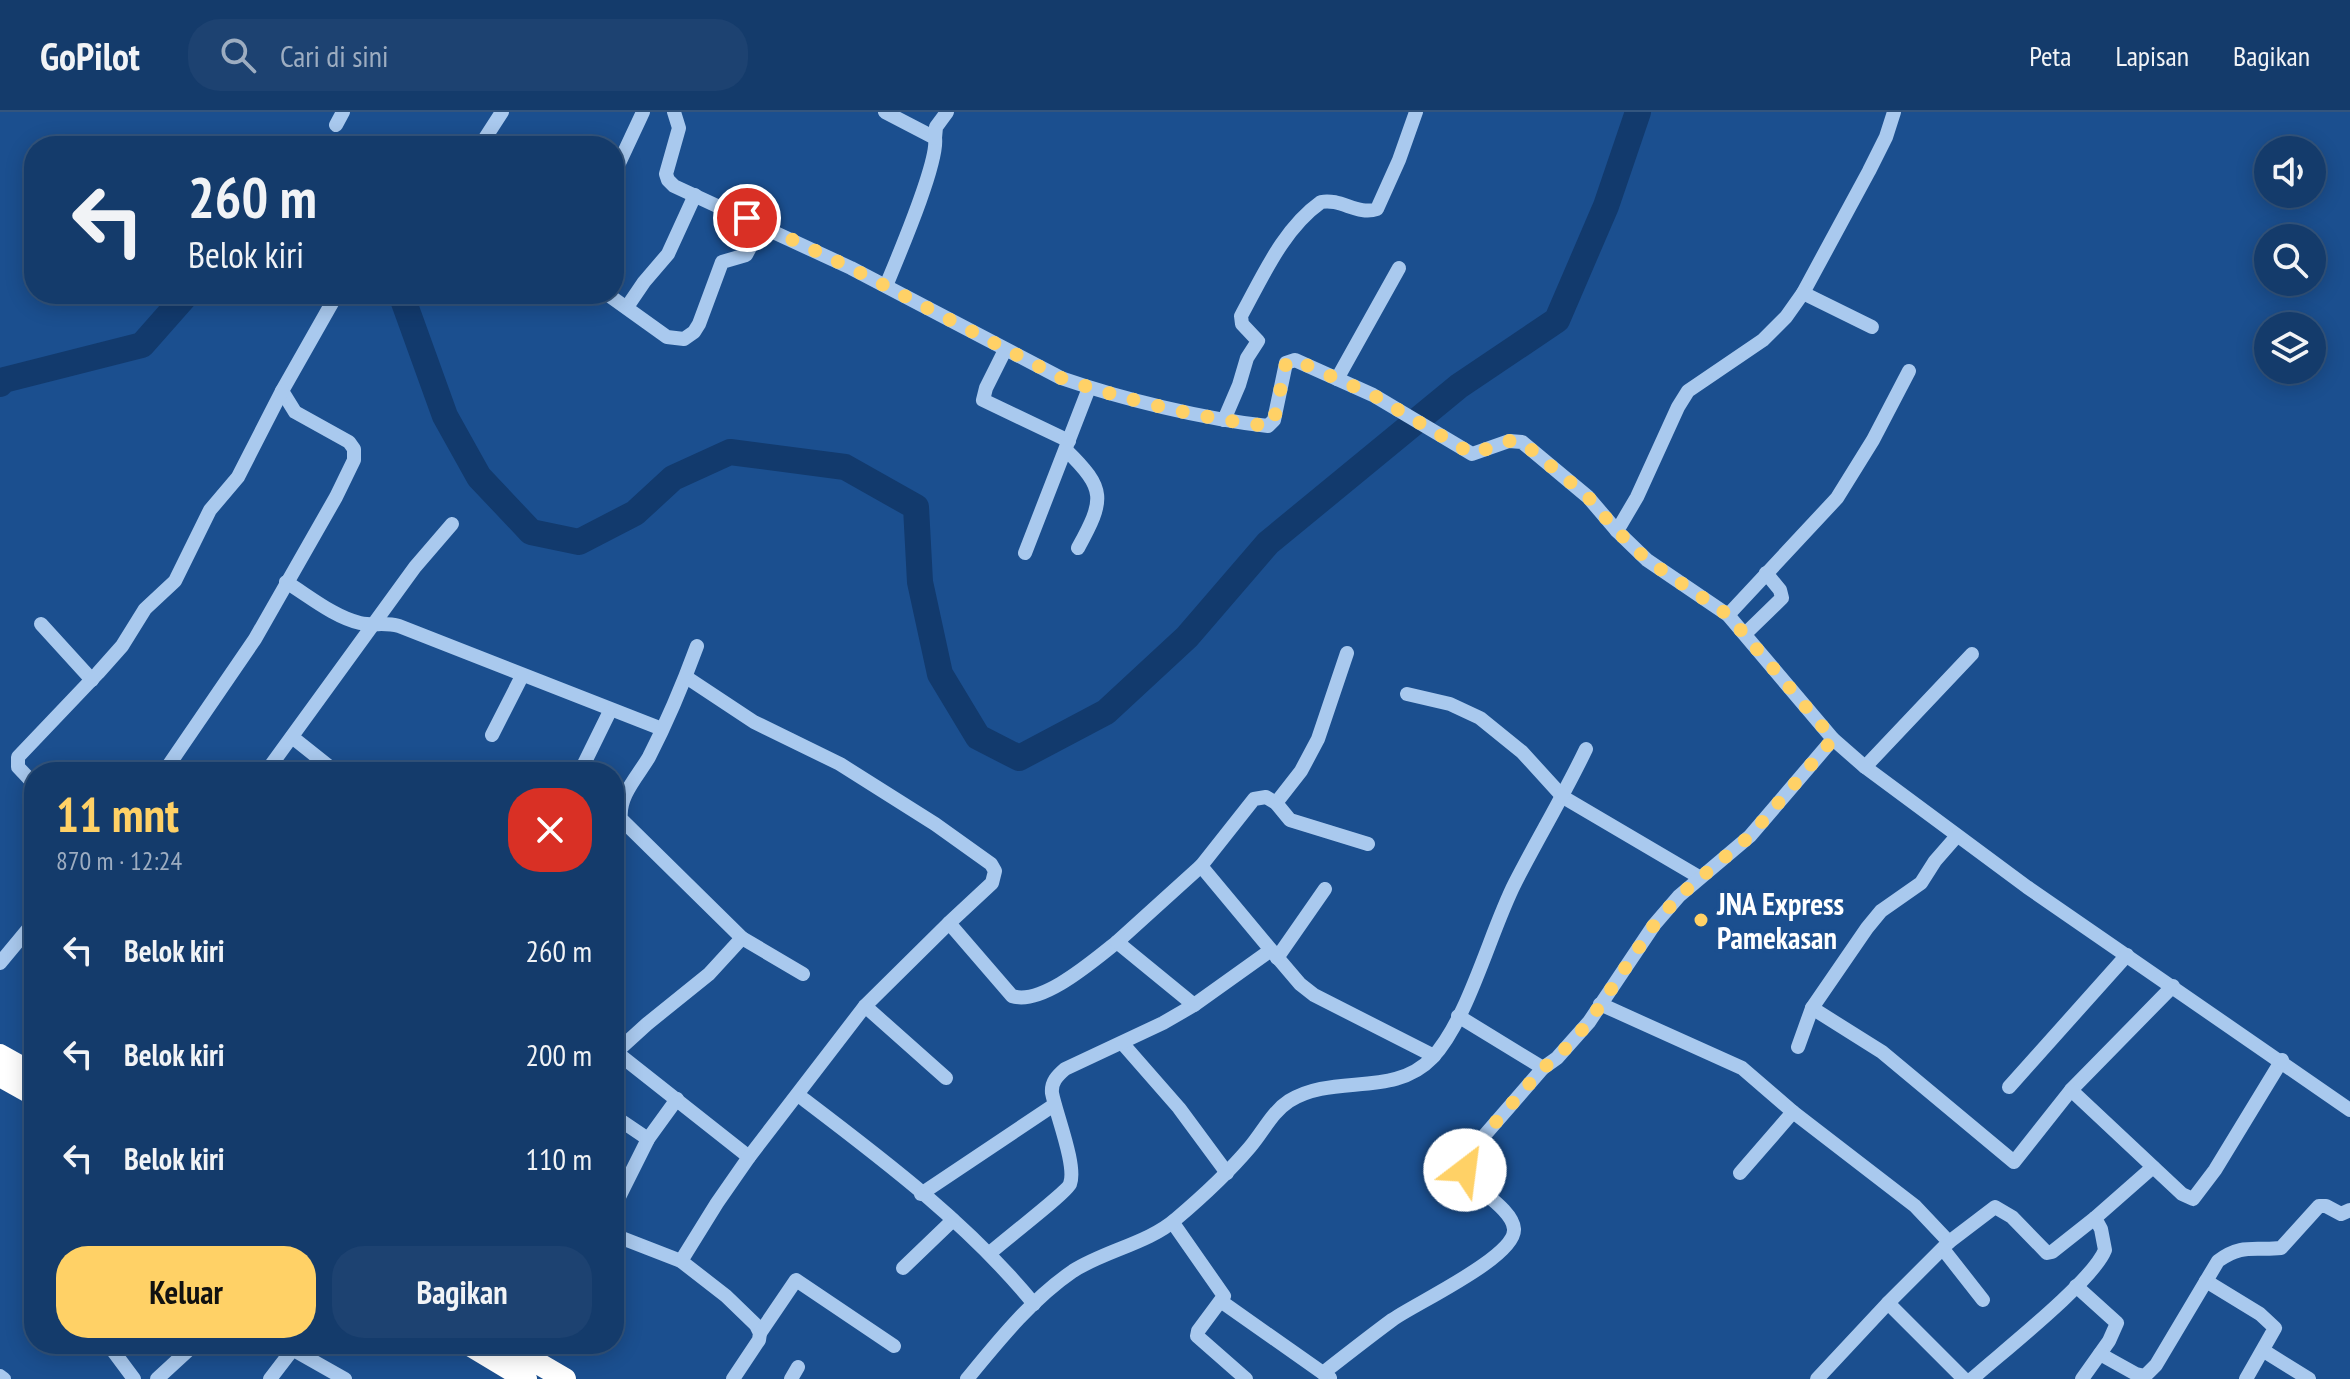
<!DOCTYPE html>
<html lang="id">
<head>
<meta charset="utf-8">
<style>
	body { margin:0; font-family:"PT Sans Narrow",sans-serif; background:#1d4271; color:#f1f3f6; height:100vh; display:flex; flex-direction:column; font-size:30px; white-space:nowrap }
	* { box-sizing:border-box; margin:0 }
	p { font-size:26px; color:#9dadc1 }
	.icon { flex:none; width:44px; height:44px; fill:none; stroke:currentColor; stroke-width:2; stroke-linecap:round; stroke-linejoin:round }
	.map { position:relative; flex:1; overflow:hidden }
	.drawer { position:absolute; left:24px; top:650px; width:600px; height:592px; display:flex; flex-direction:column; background:#143b6b; border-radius:32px; box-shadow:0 4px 20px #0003,0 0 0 2px #33557e }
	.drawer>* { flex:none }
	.banner { position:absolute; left:24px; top:24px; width:600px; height:168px; border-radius:32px; box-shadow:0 4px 20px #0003,0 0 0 2px #33557e; background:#143b6b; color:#f1f3f6; overflow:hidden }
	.tools { position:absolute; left:2254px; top:24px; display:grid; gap:16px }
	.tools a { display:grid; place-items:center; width:72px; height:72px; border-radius:50%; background:#143b6b; box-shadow:0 4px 20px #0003,0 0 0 2px #33557e; font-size:40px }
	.pin { position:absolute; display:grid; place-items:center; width:68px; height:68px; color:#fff; margin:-34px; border:4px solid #fff; border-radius:50%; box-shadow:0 2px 8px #0007 }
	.me { position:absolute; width:88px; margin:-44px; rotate:30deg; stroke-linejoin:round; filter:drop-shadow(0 0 6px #0008) }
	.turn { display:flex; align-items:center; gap:28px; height:168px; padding:0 32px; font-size:36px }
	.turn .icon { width:104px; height:104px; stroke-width:2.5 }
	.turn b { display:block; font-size:56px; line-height:68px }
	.round { display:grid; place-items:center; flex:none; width:84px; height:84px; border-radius:32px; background:#1d4271 }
	.overview { display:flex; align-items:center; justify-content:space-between; height:136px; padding:0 32px }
	h1 { font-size:48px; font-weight:800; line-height:60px; color:#ffd166 }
	.cta { display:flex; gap:16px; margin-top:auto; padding:16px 32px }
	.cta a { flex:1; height:92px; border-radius:32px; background:#ffd166; color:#111; font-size:32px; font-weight:800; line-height:92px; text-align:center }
	.cta a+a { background:#1d4271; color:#f1f3f6 }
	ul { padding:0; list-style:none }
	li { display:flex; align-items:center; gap:24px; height:104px; padding:0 32px }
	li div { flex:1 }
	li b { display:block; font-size:30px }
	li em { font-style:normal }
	header { display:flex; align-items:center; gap:48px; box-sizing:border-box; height:112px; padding:0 40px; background:#143b6b; border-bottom:2px solid #33557e }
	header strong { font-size:38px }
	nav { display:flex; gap:44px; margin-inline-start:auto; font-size:28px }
	.search { width:560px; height:72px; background:#1d4271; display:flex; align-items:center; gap:20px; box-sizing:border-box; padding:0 28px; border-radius:32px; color:#9dadc1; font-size:30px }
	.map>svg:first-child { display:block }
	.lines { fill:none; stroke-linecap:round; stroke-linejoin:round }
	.river { stroke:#123a6d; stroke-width:26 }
	.minor { stroke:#a9c9ee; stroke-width:14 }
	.highway { stroke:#fff; stroke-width:22 }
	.route { stroke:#ffd166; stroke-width:14; stroke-dasharray:0 25.2 }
	.poi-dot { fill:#ffd166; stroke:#1b4f8f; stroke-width:3 }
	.labels { text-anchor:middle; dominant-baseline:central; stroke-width:8; stroke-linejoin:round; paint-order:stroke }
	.poi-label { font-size:30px; font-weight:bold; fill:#fff; stroke:#1b4f8f; text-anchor:start }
</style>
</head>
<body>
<header>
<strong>GoPilot</strong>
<div class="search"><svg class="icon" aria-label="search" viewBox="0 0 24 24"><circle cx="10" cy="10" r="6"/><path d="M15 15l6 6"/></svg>Cari di sini</div>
<nav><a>Peta</a><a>Lapisan</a><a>Bagikan</a></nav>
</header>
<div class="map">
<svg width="2350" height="1267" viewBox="0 0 2350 1267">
	<rect width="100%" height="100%" fill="#1b4f8f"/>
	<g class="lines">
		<!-- river -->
		<g class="river">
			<polyline points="401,182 445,304 479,365 531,420 579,430 635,401 673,366 730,340 845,355 916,395 920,470 940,562 978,625 1019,646 1106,600 1187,525 1268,431 1459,274 1557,208 1606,94 1638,0"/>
			<polyline points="0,272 4,268 142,233 187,182"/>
		</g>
		<!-- minor -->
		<g class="minor">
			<path d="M674 0 679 16 666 62 668 68 674 74 851 156 1061 266C1122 287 1203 307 1268 314L1274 308 1286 251 1295 248 1373 283 1472 342 1509 329 1522 330 1588 385 1617 419"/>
			<path d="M885 0 935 26C939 50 897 147 886 174"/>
			<polyline points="1894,0 1886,25 1869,59 1803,181 1786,205 1763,228 1688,279 1678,295 1637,385 1617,419 1647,448 1728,503 1833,627 1865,655 2027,775 2350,998"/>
			<polyline points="336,13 343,0"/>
			<polyline points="935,26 936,15 947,0"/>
			<polyline points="480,34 502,0"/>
			<polyline points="614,62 643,0"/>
			<polyline points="1803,181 1872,215"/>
			<polyline points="607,182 667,225 684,227 694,220 699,212 722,150 746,143 762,113"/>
			<polyline points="627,195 644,170 668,142 695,83"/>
			<polyline points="1005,238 986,276 983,288 1069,329"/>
			<polyline points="1337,267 1399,156"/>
			<path d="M1224 308 1239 273 1247 246 1258 229 1242 212 1241 204C1263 164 1283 117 1321 90 1341 86 1358 104 1377 97L1399 48 1416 0"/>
			<path d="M1066 338C1106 377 1105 387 1078 436"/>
			<polyline points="1025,441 1089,276"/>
			<path d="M286 470C309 484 334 505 360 511 374 514 385 510 399 514L662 617"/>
			<polyline points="1728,503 1837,386 1873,328 1909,259"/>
			<polyline points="41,512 92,568"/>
			<polyline points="1745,522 1782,486 1780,478 1766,461"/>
			<path d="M697 534C683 572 667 610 649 645 638 664 618 684 621 707L742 826 803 862"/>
			<path d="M686 565 754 610 840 652 935 712 991 752 995 759 992 771 949 811 1012 884C1042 894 1094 848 1117 830"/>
			<polyline points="1407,582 1450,592 1480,606 1522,640 1563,685 1699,765"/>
			<polyline points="492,623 522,564"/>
			<polyline points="292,625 336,660"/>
			<polyline points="1865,655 1972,542"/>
			<polyline points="164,660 255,527 336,385 354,348 354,337 349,330 295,300 282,279 337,182"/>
			<polyline points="266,660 415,455 452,412"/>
			<polyline points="580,660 610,599"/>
			<polyline points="34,672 18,655 18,645 98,561 122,534 145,497 175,469 210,398 238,365 282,279"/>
			<polyline points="1276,691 1301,659 1318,627 1347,541"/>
			<polyline points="1201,754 1271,838"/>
			<polyline points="1277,846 1325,777"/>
			<polyline points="0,851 34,810"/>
			<polyline points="1600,892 1742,956 1793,1000"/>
			<polyline points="1194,893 1117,830 1201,754 1254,687 1266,685 1276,691 1290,708 1368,732"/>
			<polyline points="865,894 946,966"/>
			<polyline points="1812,896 1882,940 2014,1050 2071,978 2173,874"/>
			<polyline points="1458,904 1543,956"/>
			<polyline points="1123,932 1179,996 1227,1061"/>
			<polyline points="1798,935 1812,896 1867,816 1881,799 1921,771 1935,749 1956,725"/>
			<polyline points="616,940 749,1045"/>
			<polyline points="614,942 647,912 709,862 742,826"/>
			<polyline points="2009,975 2127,843"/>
			<polyline points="2071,978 2182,1082 2193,1087 2215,1058 2282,948"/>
			<path d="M798 983C881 1046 968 1111 1034 1192"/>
			<polyline points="614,1004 648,1027"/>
			<polyline points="1740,1061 1793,1000 1915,1094 1949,1130 1888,1191 1964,1267"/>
			<polyline points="921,1082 1054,993"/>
			<polyline points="614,1095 648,1027 677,987"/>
			<polyline points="1173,1111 1224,1184 1198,1219 1197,1224 1246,1267"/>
			<polyline points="614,1123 681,1149 726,1184 756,1213 760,1221 759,1228 733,1267"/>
			<polyline points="1949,1130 1995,1095 2012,1105 2047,1141 2052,1140 2095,1106"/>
			<polyline points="1943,1137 1983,1188"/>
			<path d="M990 1141C1002 1130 1067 1080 1070 1072 1077 1054 1056 1002 1052 981 1051 970 1057 964 1065 957L1163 911 1194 893 1271 838 1300 872 1314 883 1434 944"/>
			<polyline points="681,1149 717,1091 749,1045 865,894 949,811"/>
			<polyline points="903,1156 953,1108"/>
			<polyline points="2206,1169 2260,1202 2275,1216 2246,1267"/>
			<polyline points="2076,1174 2117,1211 2109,1229 2082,1267"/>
			<polyline points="1222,1190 1330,1266"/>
			<polyline points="760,1221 796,1168 894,1234"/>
			<polyline points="108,1232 134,1267"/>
			<polyline points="283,1232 345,1267"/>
			<polyline points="2264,1239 2309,1267"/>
			<path d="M2100 1242 2136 1262 2145 1264 2156 1253 2218 1149C2242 1131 2255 1139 2281 1136L2319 1094H2326L2341 1102 2350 1098"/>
			<path d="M1323 1261C1346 1243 1369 1225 1392 1208 1414 1192 1516 1145 1514 1117 1513 1098 1477 1078 1465 1063V1053L1470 1040 1543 956 1557 946 1589 910 1654 813 1679 784 1750 724 1833 627"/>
			<polyline points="0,1264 4,1267"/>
			<polyline points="157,1267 195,1232"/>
			<polyline points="270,1267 293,1237"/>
			<polyline points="791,1267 798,1255"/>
			<path d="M967 1267C999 1228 1032 1187 1073 1159 1104 1139 1149 1131 1176 1107 1202 1085 1228 1061 1250 1035 1263 1020 1272 1000 1289 989 1333 961 1394 986 1432 946 1468 908 1490 820 1515 771 1538 726 1564 683 1586 637"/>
			<polyline points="1817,1267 1888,1191"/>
			<path d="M1972 1267C2001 1241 2093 1169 2105 1138L2101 1117 2095 1106 2153 1055"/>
		</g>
		<!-- highway -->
		<g class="highway">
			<polyline points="0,943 34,962"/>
			<polyline points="0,964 34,983"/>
			<polyline points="468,1232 526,1267"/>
			<polyline points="505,1232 565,1267"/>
		</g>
	</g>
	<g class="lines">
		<!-- route -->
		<path class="route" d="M747 106 851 156 1061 266C1122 287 1203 307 1268 314L1274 308 1286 251 1295 248 1373 283 1472 342 1509 329 1522 330 1588 385 1617 419 1647 448 1728 503 1833 627 1750 724 1679 784 1654 813 1589 910 1557 946 1543 956 1470 1040 1465 1058"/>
	</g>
	<!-- markers -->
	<circle class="poi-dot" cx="1701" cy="808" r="8"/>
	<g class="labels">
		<!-- poi labels -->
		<g class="poi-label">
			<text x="1717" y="791">JNA Express<tspan x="1717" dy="34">Pamekasan</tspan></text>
		</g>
	</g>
</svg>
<div class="tools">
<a><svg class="icon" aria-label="sound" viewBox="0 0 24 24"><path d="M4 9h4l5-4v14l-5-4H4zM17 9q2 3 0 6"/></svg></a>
<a><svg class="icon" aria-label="search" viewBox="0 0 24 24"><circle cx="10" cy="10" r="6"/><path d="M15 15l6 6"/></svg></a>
<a><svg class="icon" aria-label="layers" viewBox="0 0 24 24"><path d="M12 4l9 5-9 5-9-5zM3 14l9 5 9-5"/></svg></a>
</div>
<div class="pin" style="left:747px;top:106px;background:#d93025"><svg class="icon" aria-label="arrive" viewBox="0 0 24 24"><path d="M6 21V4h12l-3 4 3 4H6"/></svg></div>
<svg class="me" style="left:1465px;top:1058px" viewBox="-20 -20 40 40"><circle r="19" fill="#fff"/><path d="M0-13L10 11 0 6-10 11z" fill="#ffd166"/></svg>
<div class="banner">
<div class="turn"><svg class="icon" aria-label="left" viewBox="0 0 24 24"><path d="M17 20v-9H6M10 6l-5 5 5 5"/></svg><div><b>260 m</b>Belok kiri</div></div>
</div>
<section class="drawer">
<div class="overview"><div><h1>11 mnt</h1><p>870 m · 12:24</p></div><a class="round" style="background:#d93025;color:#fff"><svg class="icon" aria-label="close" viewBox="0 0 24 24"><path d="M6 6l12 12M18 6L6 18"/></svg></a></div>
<ul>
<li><svg class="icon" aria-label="left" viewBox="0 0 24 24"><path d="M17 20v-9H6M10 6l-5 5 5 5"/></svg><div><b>Belok kiri</b></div><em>260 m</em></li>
<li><svg class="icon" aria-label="left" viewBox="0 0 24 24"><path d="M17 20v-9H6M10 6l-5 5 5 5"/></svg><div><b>Belok kiri</b></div><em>200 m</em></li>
<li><svg class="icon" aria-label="left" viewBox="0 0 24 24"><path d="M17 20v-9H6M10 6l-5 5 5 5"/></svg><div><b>Belok kiri</b></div><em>110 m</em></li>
</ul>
<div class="cta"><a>Keluar</a><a>Bagikan</a></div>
</section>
</div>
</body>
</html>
